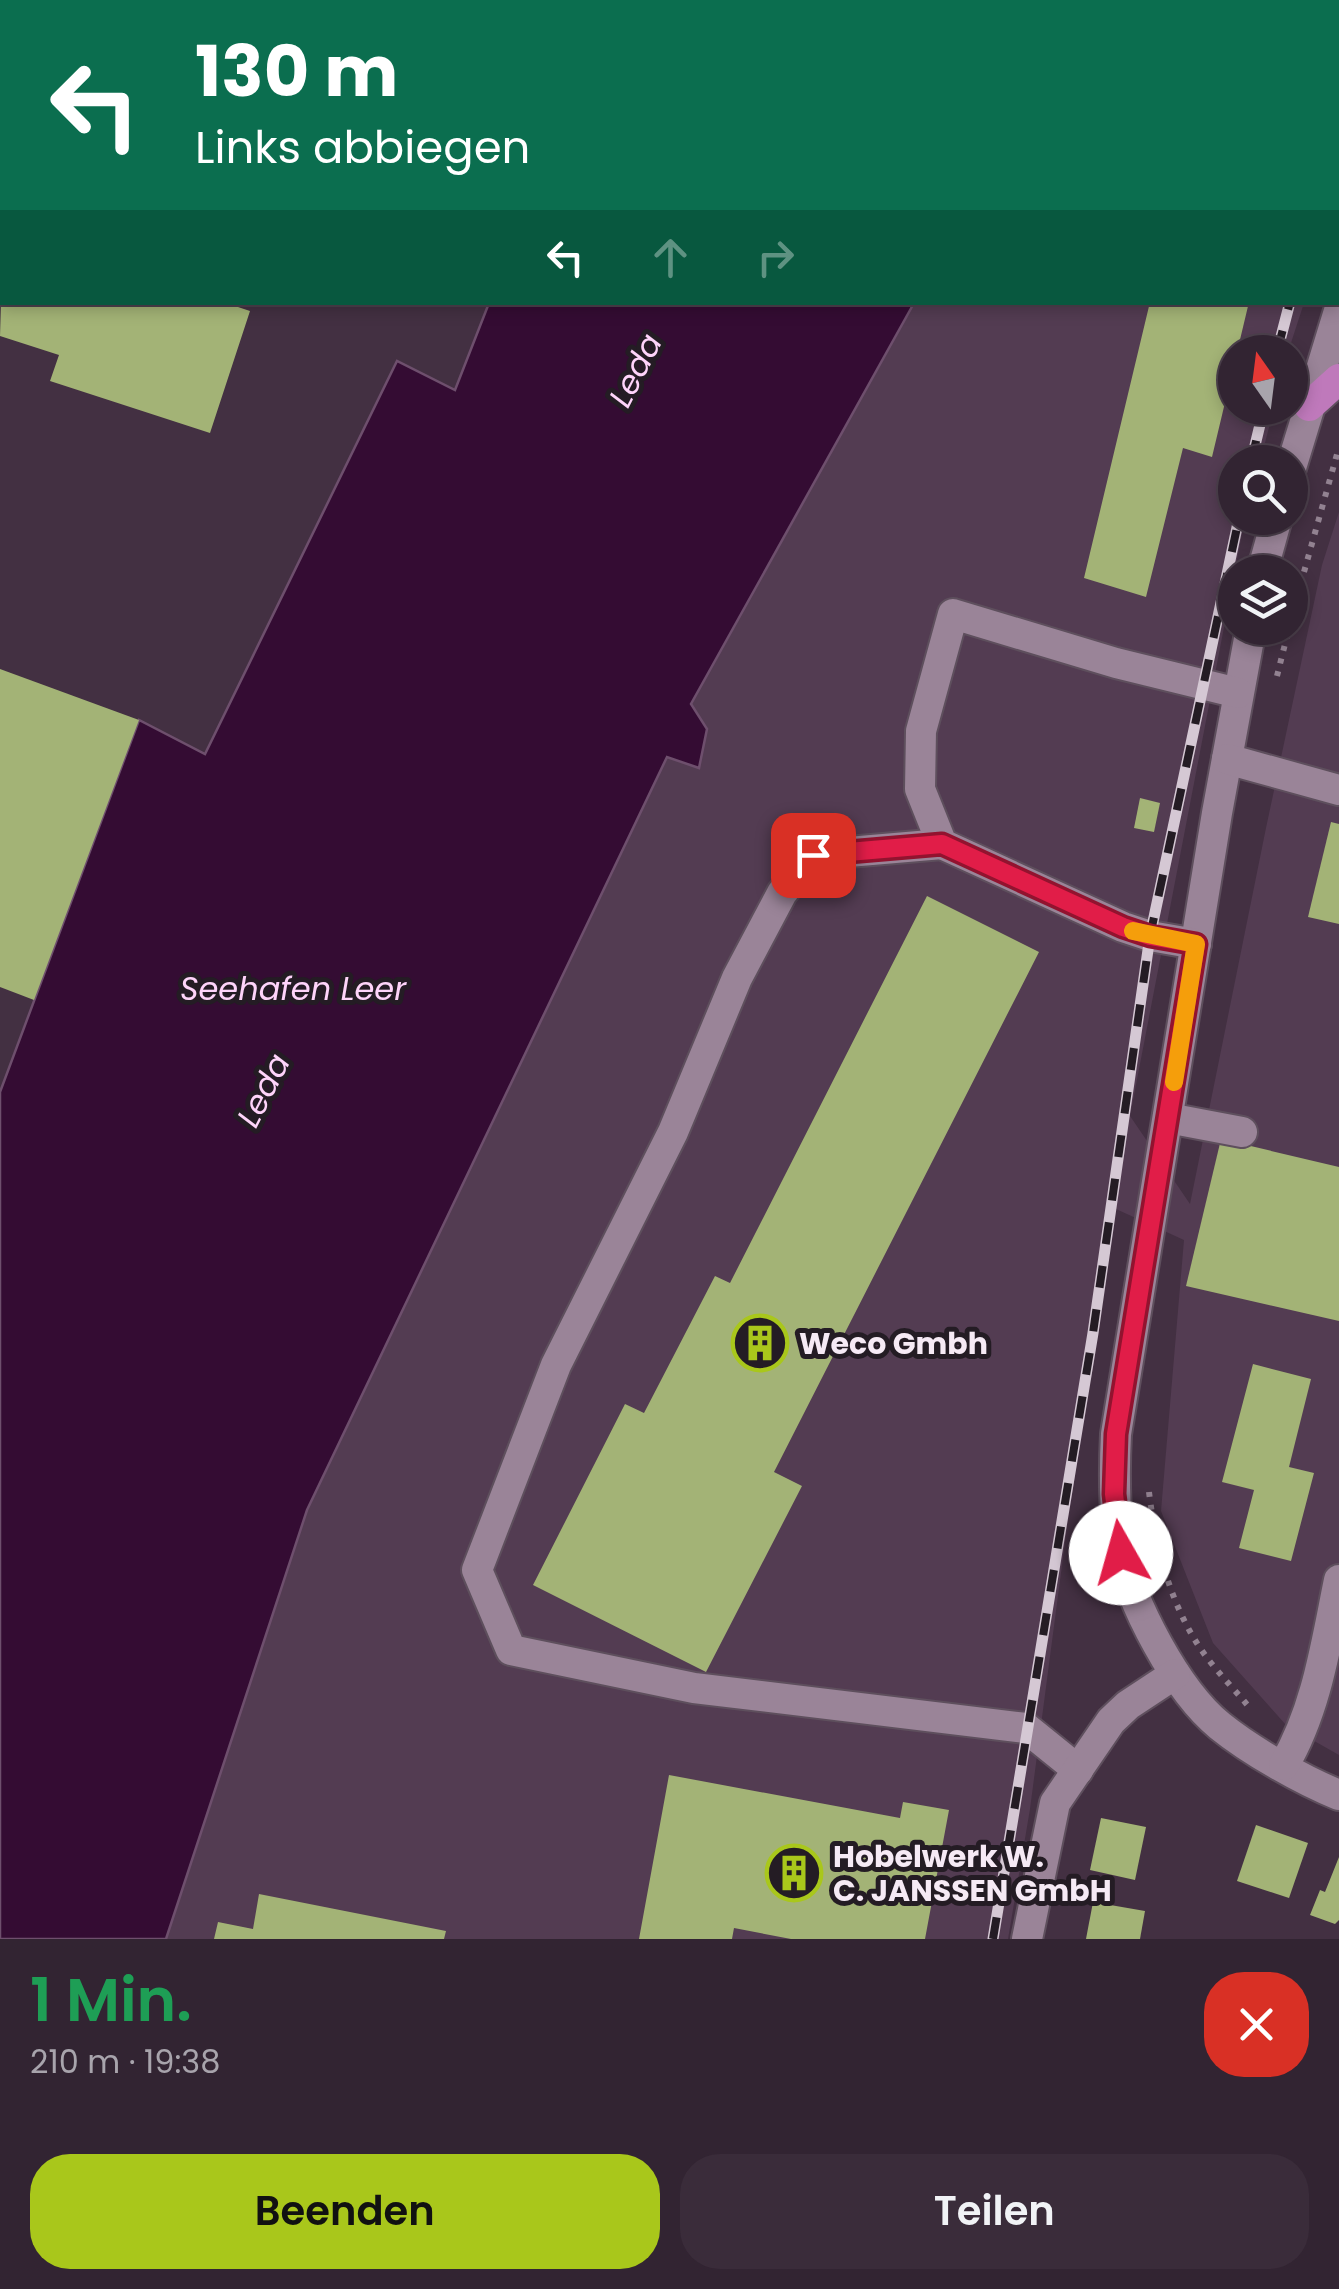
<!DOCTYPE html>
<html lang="de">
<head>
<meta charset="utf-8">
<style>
	body { margin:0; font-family:Poppins,sans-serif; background:#3a2c3a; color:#f1f3f6; height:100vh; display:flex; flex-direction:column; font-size:38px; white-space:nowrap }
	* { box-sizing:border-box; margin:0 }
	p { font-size:32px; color:#a8a4ac }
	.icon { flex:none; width:55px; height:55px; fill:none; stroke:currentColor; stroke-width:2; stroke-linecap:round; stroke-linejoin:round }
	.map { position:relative; height:1939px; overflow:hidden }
	.details { display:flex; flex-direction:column; background:#322432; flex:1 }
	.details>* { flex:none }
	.hud { position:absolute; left:0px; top:0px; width:1340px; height:305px; box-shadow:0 5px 15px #0003,0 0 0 2px #4d414d; background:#0b6e4f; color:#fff; overflow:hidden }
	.needle { width:65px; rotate:346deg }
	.tools { position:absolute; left:1218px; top:335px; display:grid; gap:20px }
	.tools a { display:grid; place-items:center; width:90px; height:90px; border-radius:50%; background:#322432; box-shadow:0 5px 15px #0003,0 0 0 2px #4d414d; font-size:50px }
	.pin { position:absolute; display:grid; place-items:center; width:85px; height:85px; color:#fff; margin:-42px; border-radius:20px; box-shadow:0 5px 15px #0006 }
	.me { position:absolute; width:110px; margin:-55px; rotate:353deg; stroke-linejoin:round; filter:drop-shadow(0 0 8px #0008) }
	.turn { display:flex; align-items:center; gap:35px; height:210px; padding:0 30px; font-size:45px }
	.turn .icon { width:130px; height:130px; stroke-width:2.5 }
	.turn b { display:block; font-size:70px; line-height:85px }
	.lanes { display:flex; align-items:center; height:95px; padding:0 30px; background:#0003; justify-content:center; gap:50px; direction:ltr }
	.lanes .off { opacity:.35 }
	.round { display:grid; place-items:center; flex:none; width:105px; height:105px; border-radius:40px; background:#3a2c3a }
	.summary { display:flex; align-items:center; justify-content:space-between; height:170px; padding:0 30px }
	h1 { font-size:60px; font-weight:600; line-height:75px; color:#1e9e55 }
	.action { display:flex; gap:20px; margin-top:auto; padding:20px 30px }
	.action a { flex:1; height:115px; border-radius:40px; background:#a9c71b; color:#111; font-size:40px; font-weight:600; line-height:115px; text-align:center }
	.action a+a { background:#3a2c3a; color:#f1f3f6 }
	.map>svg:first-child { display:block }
	.built { fill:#533c52 }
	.water { fill:#340c33; stroke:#6e4f6d; stroke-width:2.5 }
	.building { fill:#a3b376 }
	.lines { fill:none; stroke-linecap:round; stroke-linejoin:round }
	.minor-casing { stroke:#5e4f5d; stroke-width:34 }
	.major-casing { stroke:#5e4f5d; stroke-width:34 }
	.path { stroke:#928291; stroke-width:6; stroke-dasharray:5 8; stroke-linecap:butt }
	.minor { stroke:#9a8498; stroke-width:30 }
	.major { stroke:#bf79bb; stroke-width:30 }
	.rail-casing { stroke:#d5c8d4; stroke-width:11 }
	.rail { stroke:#241c24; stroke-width:8; stroke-dasharray:22; stroke-linecap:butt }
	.route-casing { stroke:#92132f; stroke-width:25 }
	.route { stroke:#e11d48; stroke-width:18 }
	.slow { stroke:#f59e0b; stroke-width:18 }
	.labels { text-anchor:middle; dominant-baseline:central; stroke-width:10; stroke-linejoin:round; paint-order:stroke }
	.poi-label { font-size:30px; font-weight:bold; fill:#f6eaf5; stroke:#241c24; text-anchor:start }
	.water-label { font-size:32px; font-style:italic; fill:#fed4fa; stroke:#241c24 }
</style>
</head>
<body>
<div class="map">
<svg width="1339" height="1939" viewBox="0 0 1339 1939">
	<rect width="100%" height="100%" fill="#433042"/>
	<!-- built -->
	<g class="built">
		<polygon points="1096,0 1339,0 1338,205 1338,2 1095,2"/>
		<polygon points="914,303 1304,303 1288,352 1235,352 1235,408 1274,408 1260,462 1235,462 1235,518 1245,518 1130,1116 1190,1204 1266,828 1322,565 1339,512 1339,1755 1286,1725 1213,1643 1161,1511 1184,1240 1116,1209 1067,1527 1030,1809 1008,1939 166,1939 307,1510 667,757 698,768 707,729 690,705"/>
	</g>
	<!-- water -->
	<g class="water">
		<polygon points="607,0 1096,0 606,2"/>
		<polygon points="489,303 914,303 691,704 707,729 699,768 667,757 307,1510 166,1939 0,1939 0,1092 139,720 205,754 397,361 455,390"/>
	</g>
	<!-- building -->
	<g class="building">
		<polygon points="1,302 223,302 250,311 210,433 50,381 59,355 0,336"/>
		<polygon points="1150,302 1249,302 1212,457 1183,448 1146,597 1084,578"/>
		<polygon points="0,669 139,720 34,1000 0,987"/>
		<polygon points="1140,798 1160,803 1154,832 1134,828"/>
		<polygon points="1331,822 1339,824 1339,924 1308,917"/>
		<polygon points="927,896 1039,952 774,1472 802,1486 706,1672 533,1585 625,1404 644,1413 715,1276 730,1283"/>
		<polygon points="1221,1139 1339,1167 1339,1321 1186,1286"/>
		<polygon points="1253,1364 1311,1379 1289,1467 1314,1473 1291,1561 1239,1548 1254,1490 1222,1482"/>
		<polygon points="669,1775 900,1818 903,1802 949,1810 925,1939 791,1939 734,1928 732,1939 639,1939"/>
		<polygon points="1101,1818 1146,1827 1135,1880 1090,1870"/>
		<polygon points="1256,1825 1308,1843 1289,1898 1237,1881"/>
		<polygon points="1339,1857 1339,1920 1335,1924 1310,1915 1320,1890 1325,1892"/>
		<polygon points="259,1894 446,1931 444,1939 214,1939 218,1922 253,1929"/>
		<polygon points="1093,1902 1145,1911 1140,1939 1086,1939"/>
	</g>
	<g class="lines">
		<!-- minor casing -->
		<g class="minor-casing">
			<g id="minor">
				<polyline points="1290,471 1339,311"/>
				<polyline points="1262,572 1277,518"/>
				<path d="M1251 628 1217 813 1116 1434C1114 1473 1114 1510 1120 1548 1130 1603 1177 1691 1220 1726 1251 1751 1302 1780 1339 1795"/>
				<polyline points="1227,759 1339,790"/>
				<polyline points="942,844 813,855 782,893 737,978 673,1132 556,1365 477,1570 511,1650 694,1688 1026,1728 1078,1770"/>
				<polyline points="1196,944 1150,936 1123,927 942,844 920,789 921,731 953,614 1116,663 1238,693"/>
				<polyline points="1168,1118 1242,1132"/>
				<path d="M1284 1765C1317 1709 1326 1643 1339 1580"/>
				<polyline points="1027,1939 1055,1803 1111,1721 1128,1705 1175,1674"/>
			</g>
		</g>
		<!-- major casing -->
		<g class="major-casing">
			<polyline id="major" points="1309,406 1339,379"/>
		</g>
		<!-- path -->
		<g class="path">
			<polyline points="1290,622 1339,447"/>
			<polyline points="1277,676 1289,628"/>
			<path d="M1149 1492C1156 1550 1172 1612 1208 1659 1221 1676 1236 1691 1249 1707"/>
		</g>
		<!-- minor -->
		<use href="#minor" class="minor"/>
		<!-- major -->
		<use href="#major" class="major"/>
		<!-- rail casing -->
		<g class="rail-casing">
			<g id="rail">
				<polyline points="1338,123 1339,117"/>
				<polyline points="1277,352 1290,302"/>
				<polyline points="1251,462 1264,408"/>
				<polyline points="993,1939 1093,1333 1150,936 1239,518"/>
			</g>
		</g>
		<!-- rail -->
		<use href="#rail" class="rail"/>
	</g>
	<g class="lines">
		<!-- route casing -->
		<g class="route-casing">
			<polyline id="route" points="813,855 942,844 1123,927 1150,936 1196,944 1116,1434 1114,1494 1121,1553"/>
		</g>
		<!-- route -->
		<use href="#route" class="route"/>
		<!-- slow -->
		<polyline class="slow" points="1133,931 1196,944 1174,1082"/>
	</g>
	<!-- icons -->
	<defs>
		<g id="building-ring" transform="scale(2.875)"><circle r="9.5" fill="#241c24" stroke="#a9c71b" stroke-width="1.5"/><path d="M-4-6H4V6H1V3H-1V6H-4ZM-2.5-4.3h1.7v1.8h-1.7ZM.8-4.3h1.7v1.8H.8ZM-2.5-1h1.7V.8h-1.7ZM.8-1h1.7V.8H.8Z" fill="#a9c71b"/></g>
	</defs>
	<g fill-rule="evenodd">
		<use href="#building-ring" x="760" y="1343"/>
		<use href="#building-ring" x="794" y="1873"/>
	</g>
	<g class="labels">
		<!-- poi labels -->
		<g class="poi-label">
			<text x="799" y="1343">Weco Gmbh</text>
			<text x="833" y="1856">Hobelwerk W.<tspan x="833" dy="34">C. JANSSEN GmbH</tspan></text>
		</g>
		<!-- water labels -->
		<g class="water-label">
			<text transform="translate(635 370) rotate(-63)">Leda</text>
			<text x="293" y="988">Seehafen Leer</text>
			<text transform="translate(263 1090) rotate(-63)">Leda</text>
		</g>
	</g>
</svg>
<div class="tools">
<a><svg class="needle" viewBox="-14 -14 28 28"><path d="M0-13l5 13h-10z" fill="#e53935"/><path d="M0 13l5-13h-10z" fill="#a8a4ac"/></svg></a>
<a><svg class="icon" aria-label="search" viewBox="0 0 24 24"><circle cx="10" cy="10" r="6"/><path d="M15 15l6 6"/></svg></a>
<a><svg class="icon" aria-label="layers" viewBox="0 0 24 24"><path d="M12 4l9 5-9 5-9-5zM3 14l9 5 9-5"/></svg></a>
</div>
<div class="pin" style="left:813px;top:855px;background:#d93025"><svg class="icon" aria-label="arrive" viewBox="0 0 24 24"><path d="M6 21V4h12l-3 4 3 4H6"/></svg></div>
<svg class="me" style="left:1121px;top:1553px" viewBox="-20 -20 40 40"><circle r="19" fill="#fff"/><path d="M0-13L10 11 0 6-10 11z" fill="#e11d48"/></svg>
<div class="hud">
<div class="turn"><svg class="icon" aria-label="left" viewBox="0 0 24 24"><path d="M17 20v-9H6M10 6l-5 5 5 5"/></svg><div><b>130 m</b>Links abbiegen</div></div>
<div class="lanes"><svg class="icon" aria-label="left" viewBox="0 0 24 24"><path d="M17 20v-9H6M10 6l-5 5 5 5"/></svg><svg class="icon off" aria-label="ahead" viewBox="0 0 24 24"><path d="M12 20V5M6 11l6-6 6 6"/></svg><svg class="icon off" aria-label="right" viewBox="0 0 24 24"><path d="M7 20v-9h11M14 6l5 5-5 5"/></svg></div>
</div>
</div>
<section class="details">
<div class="summary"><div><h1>1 Min.</h1><p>210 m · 19:38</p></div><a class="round" style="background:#d93025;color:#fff"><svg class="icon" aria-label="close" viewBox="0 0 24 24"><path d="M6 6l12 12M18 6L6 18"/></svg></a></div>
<div class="action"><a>Beenden</a><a>Teilen</a></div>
</section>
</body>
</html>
